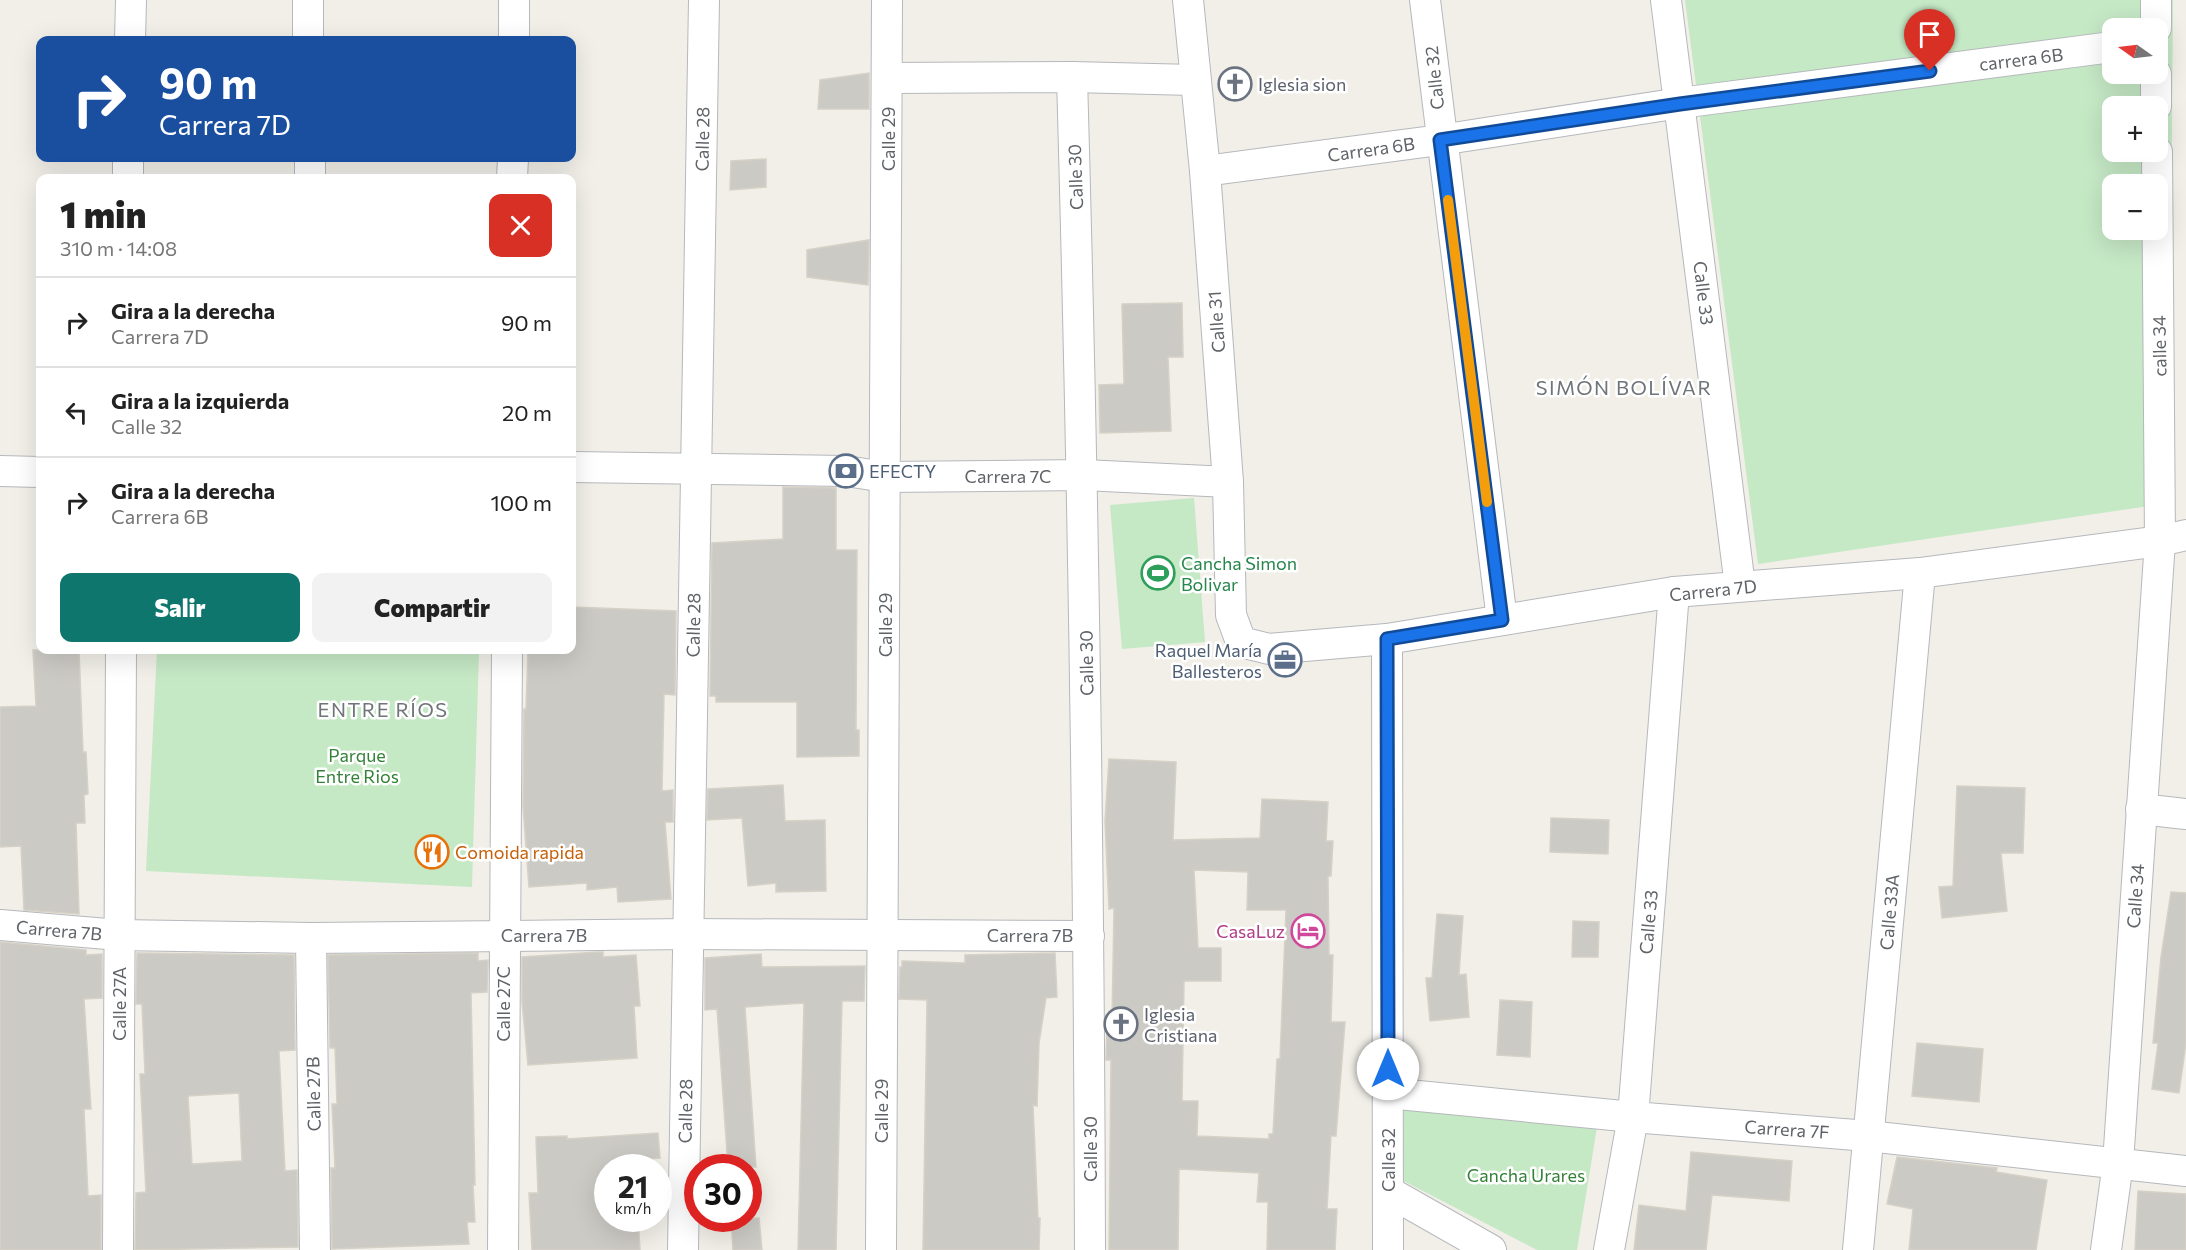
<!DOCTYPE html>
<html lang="es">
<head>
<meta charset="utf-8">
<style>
	body { margin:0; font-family:Commissioner,sans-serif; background:#f2f2f2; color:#222; height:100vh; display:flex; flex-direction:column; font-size:22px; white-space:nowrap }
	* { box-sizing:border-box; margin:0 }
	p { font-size:20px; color:#767676 }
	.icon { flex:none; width:33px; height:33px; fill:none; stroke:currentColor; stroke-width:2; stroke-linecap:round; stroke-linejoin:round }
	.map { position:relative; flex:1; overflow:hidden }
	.side { position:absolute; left:36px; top:174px; width:540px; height:480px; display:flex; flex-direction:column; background:#fff; border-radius:12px; box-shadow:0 6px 24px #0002 }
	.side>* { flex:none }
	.guide { position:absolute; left:36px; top:36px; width:540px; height:126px; border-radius:12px; box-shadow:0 6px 24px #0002; background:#1a4fa0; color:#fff; overflow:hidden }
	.needle { width:39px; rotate:284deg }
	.tools { position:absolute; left:2102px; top:18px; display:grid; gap:12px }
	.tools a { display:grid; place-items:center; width:66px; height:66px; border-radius:12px; background:#fff; box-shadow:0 6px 24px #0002; font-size:30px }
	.speed { position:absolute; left:594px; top:1154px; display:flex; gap:12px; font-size:30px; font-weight:700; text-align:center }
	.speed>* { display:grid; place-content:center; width:78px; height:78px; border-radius:50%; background:#fff; box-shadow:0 6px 24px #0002; line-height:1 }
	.speed small { font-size:15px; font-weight:400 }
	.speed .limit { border:9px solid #d22; background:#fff; color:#111 }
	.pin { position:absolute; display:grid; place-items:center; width:51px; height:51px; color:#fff; margin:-62px -26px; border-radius:50% 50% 50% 0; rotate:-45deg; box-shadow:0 0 6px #0007 }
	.pin .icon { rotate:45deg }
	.me { position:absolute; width:66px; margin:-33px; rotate:0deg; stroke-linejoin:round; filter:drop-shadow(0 0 4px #0008) }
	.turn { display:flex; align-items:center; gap:21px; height:126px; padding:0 24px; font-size:27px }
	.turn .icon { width:78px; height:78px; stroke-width:2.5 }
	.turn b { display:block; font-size:42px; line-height:51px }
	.round { display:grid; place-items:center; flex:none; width:63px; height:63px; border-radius:12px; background:#f2f2f2 }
	.overview { display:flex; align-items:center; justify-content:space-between; height:102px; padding:0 24px }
	h1 { font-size:36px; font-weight:800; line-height:45px }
	.cta { display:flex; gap:12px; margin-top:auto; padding:12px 24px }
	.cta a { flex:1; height:69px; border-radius:12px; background:#0f766e; color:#fff; font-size:24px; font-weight:800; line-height:69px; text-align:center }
	.cta a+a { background:#f2f2f2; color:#222 }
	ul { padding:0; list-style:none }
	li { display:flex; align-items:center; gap:18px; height:90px; padding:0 24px; border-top:2px solid #e0e0e0 }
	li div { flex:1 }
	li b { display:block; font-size:22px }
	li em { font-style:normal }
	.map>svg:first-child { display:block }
	.green { fill:#c5e8c5; fill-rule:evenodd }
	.building { fill:#cccac5; stroke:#d6d1c6; stroke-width:1.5; fill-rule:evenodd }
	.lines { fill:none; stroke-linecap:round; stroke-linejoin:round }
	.street-casing { stroke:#b5b8bc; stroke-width:32 }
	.street { stroke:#fff; stroke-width:30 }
	.route-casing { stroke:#114b97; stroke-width:15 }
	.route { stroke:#1a73e8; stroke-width:10 }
	.slow { stroke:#f59e0b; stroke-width:10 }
	.labels { text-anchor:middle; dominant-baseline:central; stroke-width:5; stroke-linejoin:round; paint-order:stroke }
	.street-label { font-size:18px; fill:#5f6368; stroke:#fff }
	.worship-label { font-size:18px; fill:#5b616d; stroke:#fff; text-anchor:start }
	.service-label { font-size:18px; fill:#4e5e75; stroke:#fff; text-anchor:start }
	.leisure-label { font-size:18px; fill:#27864d; stroke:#fff; text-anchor:start }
	.park-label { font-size:18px; fill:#348238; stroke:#fff }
	.food-label { font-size:18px; fill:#c56008; stroke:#fff; text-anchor:start }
	.hotel-label { font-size:18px; fill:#b23c85; stroke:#fff; text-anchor:end }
	.neighbourhood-label { font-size:20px; letter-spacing:1.5px; fill:#70757a; stroke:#fff }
</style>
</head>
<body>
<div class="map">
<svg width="2186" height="1250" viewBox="0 0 2186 1250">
	<rect width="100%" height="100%" fill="#f1efe8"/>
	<!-- green -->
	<g class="green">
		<path d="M1685 0H2173L2169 503 1758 564ZM2112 28H2157V74H2112ZM2112 106H2157V152H2112ZM2112 184H2157V230H2112Z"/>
		<polygon points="1194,498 1205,642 1122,649 1110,505"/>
		<polygon points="157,650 479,650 472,887 146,871"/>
		<polygon points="1402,1099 1598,1121 1577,1250 1537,1250 1396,1177"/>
	</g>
	<!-- building -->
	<g class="building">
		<polygon points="869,73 869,109 818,109 820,80"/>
		<polygon points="766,159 766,187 730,190 731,161"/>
		<polygon points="869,240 868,285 807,277 807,250"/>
		<polygon points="1182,303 1183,357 1168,357 1171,431 1100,433 1099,385 1124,384 1122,304"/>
		<polygon points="783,487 836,488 836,550 857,550 856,730 859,730 859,756 797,757 797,702 716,702 716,696 710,696 712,543 783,539"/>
		<polygon points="572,607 676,611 675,695 664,694 662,791 673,790 673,822 665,822 671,899 618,902 617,887 587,890 587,883 529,887 523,806 524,709 526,709 528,650 572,650"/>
		<polygon points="33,650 79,650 83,752 86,752 88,794 84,795 85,823 76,823 79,914 24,910 21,846 0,847 0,707 36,706"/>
		<path d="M1109 759 1176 762 1173 840 1260 838 1262 799 1328 802 1326 841H1333L1331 876H1328L1329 955H1333L1331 1022H1345L1336 1136H1331L1327 1209H1337L1335 1250H1267L1268 1202H1257L1259 1173 1179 1169 1178 1250H1109L1111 1060H1106L1107 1026H1112L1114 908 1109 909 1105 821ZM1194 870 1248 872 1247 910H1286L1280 1059H1277L1273 1134H1269V1139L1197 1136 1198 1101H1182L1184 981H1221V948H1198Z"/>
		<polygon points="783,785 785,821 825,820 826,891 776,892 776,883 748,886 742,818 707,820 708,789"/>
		<polygon points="1957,786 2025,788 2023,853 2001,853 2007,911 1942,918 1939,887 1953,886"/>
		<polygon points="1551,818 1609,820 1608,854 1550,852"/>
		<polygon points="2171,892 2186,893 2186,1043 2179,1093 2152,1089 2158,1043 2153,1043 2161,957"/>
		<polygon points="1437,914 1463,916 1459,975 1466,974 1469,1017 1430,1021 1426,978 1432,978"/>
		<polygon points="1573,921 1599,922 1598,957 1572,957"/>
		<polygon points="0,942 86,950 86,955 102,954 102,998 84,999 91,1109 84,1109 88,1196 101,1195 101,1250 0,1250"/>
		<polygon points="598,952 603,952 603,957 636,955 640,1006 634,1006 637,1058 528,1065 522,1001 522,957"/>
		<path d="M137 953 294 955 295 1050 279 1051 285 1171 297 1170 298 1247 135 1250 136 1193 146 1192 140 1074H145L142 1004H136ZM239 1093 242 1161 192 1164 188 1096Z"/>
		<polygon points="478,953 478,961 488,960 487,992 471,993 475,1185 473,1185 475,1222 467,1222 469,1244 332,1249 331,1168 335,1168 332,1104 337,1104 335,1048 330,1048 328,955"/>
		<polygon points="1055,953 1057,997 1046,998 1039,1043 1037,1106 1033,1105 1038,1218 1040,1218 1039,1250 923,1250 927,1000 899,999 900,967 902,967 902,961 965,963 965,955"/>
		<polygon points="761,954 762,967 865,966 864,1001 842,1001 836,1250 798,1250 804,1003 745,1007 756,1167 728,1167 717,1009 705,1010 705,958"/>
		<polygon points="1500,1000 1532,1002 1530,1057 1497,1055"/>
		<polygon points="1917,1043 1983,1049 1979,1102 1912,1096"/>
		<polygon points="658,1133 660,1158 636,1160 637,1167 608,1167 608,1218 638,1218 640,1250 532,1250 529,1193 538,1193 536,1137 567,1136 567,1139"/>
		<polygon points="1691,1152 1792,1161 1789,1201 1712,1195 1706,1250 1634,1250 1639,1205 1686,1211"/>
		<polygon points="1897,1157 1997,1168 1996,1172 2047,1180 2036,1250 1909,1250 1913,1209 1887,1204"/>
		<polygon points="2138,1191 2186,1194 2186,1250 2135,1250"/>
		<polygon points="731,1218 759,1218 762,1250 733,1250"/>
	</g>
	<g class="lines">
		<!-- street casing -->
		<g class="street-casing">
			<g id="street">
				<polyline points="308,0 308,40"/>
				<polyline points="1188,0 1205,171 1228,482 1231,615 1241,642 1269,649 1387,639 1674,592 1920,573 2160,541 2186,535"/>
				<polyline points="1425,0 1502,620"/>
				<polyline points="1666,0 1740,586"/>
				<polyline points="2156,0 2156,28"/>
				<polyline points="130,40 131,0"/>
				<polyline points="514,40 514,0"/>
				<polyline points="2156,74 2156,106"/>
				<path d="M1072 77C1083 468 1089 859 1090 1250"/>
				<polyline points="888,78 1072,77 1194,80"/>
				<polyline points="310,158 310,178"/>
				<polyline points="1205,171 1440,140 1680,103 2112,47"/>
				<polyline points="128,178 128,158"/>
				<polyline points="512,178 513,158"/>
				<polyline points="572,467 846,471 885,477 1084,475 1228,482"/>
				<polyline points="0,471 40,472"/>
				<polyline points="1387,639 1388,1250"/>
				<polyline points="2141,809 2186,814"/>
				<polyline points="0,925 119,935 311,938 688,934 1089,936"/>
				<polyline points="311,938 315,1250"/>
				<polyline points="1388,1093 1633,1117 1868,1136 2186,1171"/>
				<polyline points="1389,1192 1491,1250"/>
				<polyline points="118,1250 121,650"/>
				<polyline points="503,1250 507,650"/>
				<polyline points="683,1250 704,0"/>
				<polyline points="881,1250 887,0"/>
				<polyline points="1609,1250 1633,1117 1674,592"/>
				<polyline points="1858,1250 1920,573"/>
				<polyline points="2106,1250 2118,1163 2160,541 2157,152"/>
			</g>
		</g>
		<!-- street -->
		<use href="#street" class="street"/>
	</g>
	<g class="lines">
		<!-- route casing -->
		<g class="route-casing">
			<polyline id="route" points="1388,1069 1387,639 1502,620 1440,140 1680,104 1930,71"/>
		</g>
		<!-- route -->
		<use href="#route" class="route"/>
		<!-- slow -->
		<polyline class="slow" points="1448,200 1487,502"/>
	</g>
	<!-- icons -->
	<defs>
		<g id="church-ring" transform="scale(1.725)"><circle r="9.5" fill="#fff" stroke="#6b7280" stroke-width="1.5"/><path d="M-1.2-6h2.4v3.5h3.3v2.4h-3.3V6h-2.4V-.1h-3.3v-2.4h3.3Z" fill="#6b7280"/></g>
		<g id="bank-ring" transform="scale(1.725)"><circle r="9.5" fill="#fff" stroke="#5c6f8a" stroke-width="1.5"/><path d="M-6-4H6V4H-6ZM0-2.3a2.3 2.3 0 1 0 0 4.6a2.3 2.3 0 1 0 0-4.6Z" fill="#5c6f8a"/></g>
		<g id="stadium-ring" transform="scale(1.725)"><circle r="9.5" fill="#fff" stroke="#2e9e5b" stroke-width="1.5"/><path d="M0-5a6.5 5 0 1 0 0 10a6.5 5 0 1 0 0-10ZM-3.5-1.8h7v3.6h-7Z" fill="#2e9e5b"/></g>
		<g id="office-ring" transform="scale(1.725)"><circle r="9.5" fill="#fff" stroke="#5c6f8a" stroke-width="1.5"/><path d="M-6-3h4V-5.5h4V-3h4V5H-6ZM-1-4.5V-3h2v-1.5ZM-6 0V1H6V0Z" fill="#5c6f8a"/></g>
		<g id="restaurant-ring" transform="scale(1.725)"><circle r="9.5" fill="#fff" stroke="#e8710a" stroke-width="1.5"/><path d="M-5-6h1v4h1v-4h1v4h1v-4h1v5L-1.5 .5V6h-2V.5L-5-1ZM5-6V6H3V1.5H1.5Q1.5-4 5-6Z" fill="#e8710a"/></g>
		<g id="hotel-ring" transform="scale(1.725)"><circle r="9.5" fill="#fff" stroke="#d1479c" stroke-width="1.5"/><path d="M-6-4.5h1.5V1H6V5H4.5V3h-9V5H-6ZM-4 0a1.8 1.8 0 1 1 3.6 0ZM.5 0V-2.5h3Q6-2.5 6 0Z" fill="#d1479c"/></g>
	</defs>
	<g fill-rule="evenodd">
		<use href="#church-ring" x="1235" y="84"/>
		<use href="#bank-ring" x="846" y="471"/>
		<use href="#stadium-ring" x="1158" y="573"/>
		<use href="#office-ring" x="1285" y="660"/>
		<use href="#restaurant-ring" x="432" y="852"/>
		<use href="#hotel-ring" x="1308" y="931"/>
		<use href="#church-ring" x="1121" y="1024"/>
	</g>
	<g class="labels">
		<!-- street labels -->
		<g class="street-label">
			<text transform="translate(2021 59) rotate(-7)">carrera 6B</text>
			<text transform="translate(1434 78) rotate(-96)">Calle 32</text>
			<text transform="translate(702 139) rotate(-89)">Calle 28</text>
			<text transform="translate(888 139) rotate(-90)">Calle 29</text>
			<text transform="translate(1371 149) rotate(-8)">Carrera 6B</text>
			<text transform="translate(1075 177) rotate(-92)">Calle 30</text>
			<text transform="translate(1704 293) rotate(83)">Calle 33</text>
			<text transform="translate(1216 322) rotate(-94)">Calle 31</text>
			<text transform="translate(2159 346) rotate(-91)">calle 34</text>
			<text x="1008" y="476">Carrera 7C</text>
			<text transform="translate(1713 590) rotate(-6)">Carrera 7D</text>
			<text transform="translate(693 625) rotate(-89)">Calle 28</text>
			<text transform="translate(885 625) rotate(-90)">Calle 29</text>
			<text transform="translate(1086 663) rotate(-91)">Calle 30</text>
			<text transform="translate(2135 896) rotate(-86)">Calle 34</text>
			<text transform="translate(1889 912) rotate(-85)">Calle 33A</text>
			<text transform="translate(1648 922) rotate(-85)">Calle 33</text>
			<text transform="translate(59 930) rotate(5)">Carrera 7B</text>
			<text x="544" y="935">Carrera 7B</text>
			<text x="1030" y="935">Carrera 7B</text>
			<text transform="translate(119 1004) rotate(-90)">Calle 27A</text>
			<text transform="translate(503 1004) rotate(-90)">Calle 27C</text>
			<text transform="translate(313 1094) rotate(-91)">Calle 27B</text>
			<text transform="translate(685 1111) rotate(-89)">Calle 28</text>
			<text transform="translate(881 1111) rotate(-90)">Calle 29</text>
			<text transform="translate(1787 1129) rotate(4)">Carrera 7F</text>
			<text transform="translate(1090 1149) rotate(-90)">Calle 30</text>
			<text transform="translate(1388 1160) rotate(-90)">Calle 32</text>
		</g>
		<!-- worship labels -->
		<g class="worship-label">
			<text x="1258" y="84">Iglesia sion</text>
			<text x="1144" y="1014">Iglesia<tspan x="1144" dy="21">Cristiana</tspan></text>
		</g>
		<!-- service labels -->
		<g class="service-label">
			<text x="869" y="471">EFECTY</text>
			<text x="1262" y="650" text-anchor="end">Raquel María<tspan x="1262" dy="21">Ballesteros</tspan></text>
		</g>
		<!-- leisure labels -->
		<g class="leisure-label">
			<text x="1181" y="563">Cancha Simon<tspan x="1181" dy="21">Bolivar</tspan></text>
		</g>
		<!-- park labels -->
		<g class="park-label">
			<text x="357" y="755">Parque<tspan x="357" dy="21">Entre Rios</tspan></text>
			<text x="1526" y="1175">Cancha Urares</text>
		</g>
		<!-- food labels -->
		<g class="food-label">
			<text x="455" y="852">Comoida rapida</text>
		</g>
		<!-- hotel labels -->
		<g class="hotel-label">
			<text x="1285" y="931">CasaLuz</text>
		</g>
		<!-- neighbourhood labels -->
		<g class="neighbourhood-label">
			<text x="1624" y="387">SIMÓN BOLÍVAR</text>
			<text x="383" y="709">ENTRE RÍOS</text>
		</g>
	</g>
</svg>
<div class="tools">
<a><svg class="needle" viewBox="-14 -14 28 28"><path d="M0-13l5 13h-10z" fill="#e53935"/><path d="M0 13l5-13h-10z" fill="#767676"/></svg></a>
<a>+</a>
<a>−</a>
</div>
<div class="speed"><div>21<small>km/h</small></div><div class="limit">30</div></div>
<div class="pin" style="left:1930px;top:71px;background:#d93025"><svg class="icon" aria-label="arrive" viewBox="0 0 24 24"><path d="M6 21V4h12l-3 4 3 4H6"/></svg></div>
<svg class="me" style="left:1388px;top:1069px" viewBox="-20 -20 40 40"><circle r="19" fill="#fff"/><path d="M0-13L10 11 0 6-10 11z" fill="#1a73e8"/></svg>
<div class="guide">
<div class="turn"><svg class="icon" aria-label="right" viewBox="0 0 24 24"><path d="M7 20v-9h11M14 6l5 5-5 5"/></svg><div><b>90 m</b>Carrera 7D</div></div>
</div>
<section class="side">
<div class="overview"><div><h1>1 min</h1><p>310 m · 14:08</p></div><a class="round" style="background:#d93025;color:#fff"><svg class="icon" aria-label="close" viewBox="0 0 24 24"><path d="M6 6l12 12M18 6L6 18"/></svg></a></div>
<ul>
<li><svg class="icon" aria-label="right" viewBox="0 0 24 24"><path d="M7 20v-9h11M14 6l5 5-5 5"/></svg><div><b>Gira a la derecha</b><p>Carrera 7D</p></div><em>90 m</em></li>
<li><svg class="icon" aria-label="left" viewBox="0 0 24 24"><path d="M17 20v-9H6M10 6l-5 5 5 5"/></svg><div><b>Gira a la izquierda</b><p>Calle 32</p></div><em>20 m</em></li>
<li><svg class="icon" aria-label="right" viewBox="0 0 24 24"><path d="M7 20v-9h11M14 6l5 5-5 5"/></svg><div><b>Gira a la derecha</b><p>Carrera 6B</p></div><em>100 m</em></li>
</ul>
<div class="cta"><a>Salir</a><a>Compartir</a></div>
</section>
</div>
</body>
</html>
